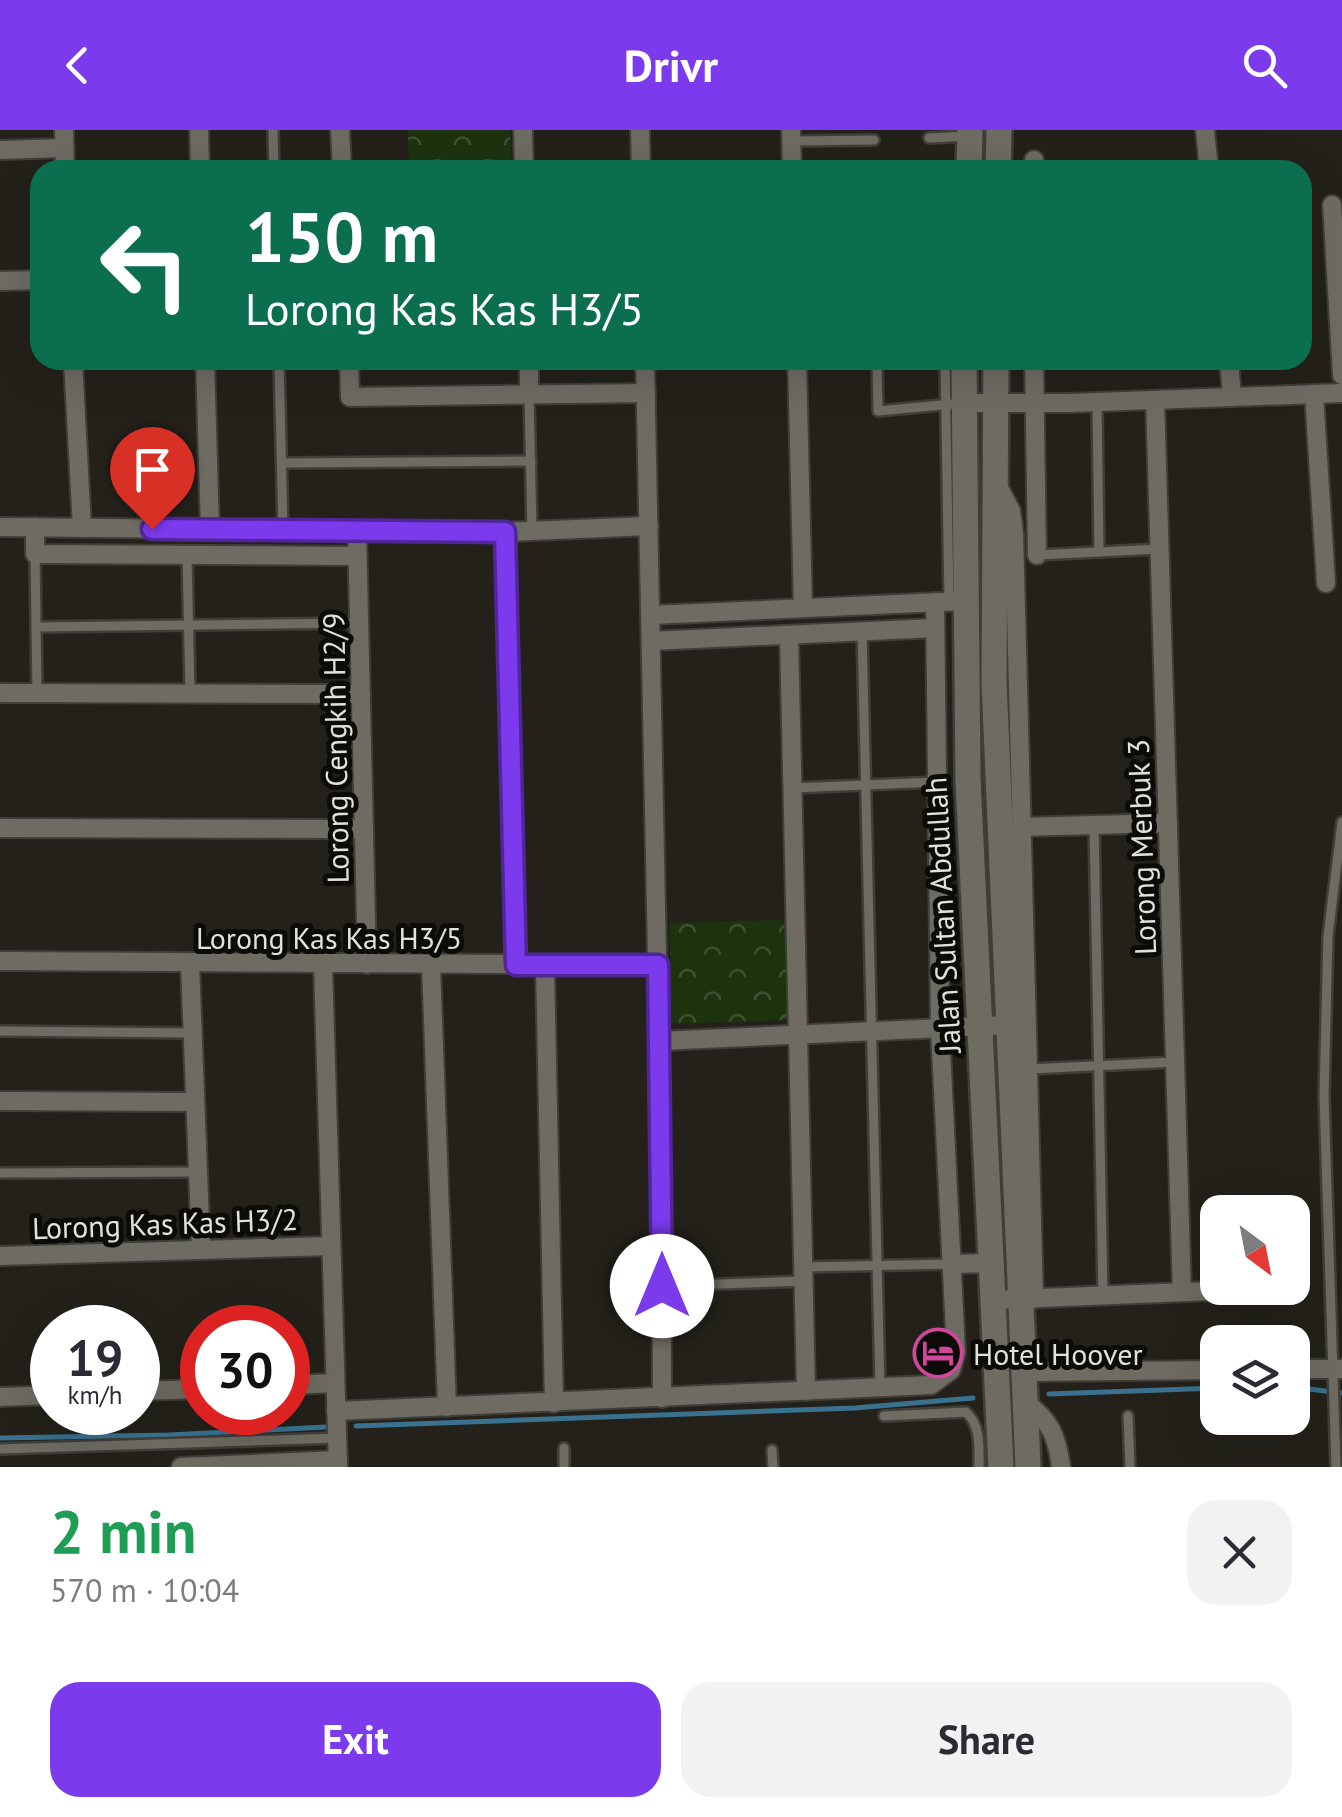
<!DOCTYPE html>
<html lang="en">
<head>
<meta charset="utf-8">
<style>
	body { margin:0; font-family:"PT Sans",sans-serif; background:#f2f2f3; color:#2b2b33; height:100vh; display:flex; flex-direction:column; font-size:38px; white-space:nowrap }
	* { box-sizing:border-box; margin:0 }
	p { font-size:32px; color:#7c7c81 }
	.icon { flex:none; width:55px; height:55px; fill:none; stroke:currentColor; stroke-width:2; stroke-linecap:round; stroke-linejoin:round }
	.map { position:relative; height:1337px; overflow:hidden }
	.drawer { display:flex; flex-direction:column; background:#fff; flex:1 }
	.drawer>* { flex:none }
	.hud { position:absolute; left:30px; top:30px; width:1282px; height:210px; border-radius:30px; box-shadow:0 10px 40px #0002; background:#0b6e4f; color:#fff; overflow:hidden }
	.needle { width:65px; rotate:148deg }
	.tools { position:absolute; left:1200px; top:1065px; display:grid; gap:20px }
	.tools a { display:grid; place-items:center; width:110px; height:110px; border-radius:20px; background:#fff; box-shadow:0 10px 40px #0002; font-size:50px }
	.speed { position:absolute; left:30px; top:1175px; display:flex; gap:20px; font-size:50px; font-weight:700; text-align:center }
	.speed>* { display:grid; place-content:center; width:130px; height:130px; border-radius:50%; background:#fff; box-shadow:0 10px 40px #0002; line-height:1 }
	.speed small { font-size:25px; font-weight:400 }
	.speed .limit { border:15px solid #d22; background:#fff; color:#111 }
	.pin { position:absolute; display:grid; place-items:center; width:85px; height:85px; color:#fff; margin:-102px -42px; border-radius:50% 50% 50% 0; rotate:-45deg; box-shadow:0 0 10px #0007 }
	.pin .icon { rotate:45deg }
	.me { position:absolute; width:110px; margin:-55px; rotate:0deg; stroke-linejoin:round; filter:drop-shadow(0 0 8px #0008) }
	.turn { display:flex; align-items:center; gap:35px; height:210px; padding:0 50px; font-size:45px }
	.turn .icon { width:130px; height:130px; stroke-width:2.5 }
	.turn b { display:block; font-size:70px; line-height:85px }
	.round { display:grid; place-items:center; flex:none; width:105px; height:105px; border-radius:30px; background:#f2f2f3 }
	.overview { display:flex; align-items:center; justify-content:space-between; height:170px; padding:0 50px }
	h1 { font-size:60px; font-weight:600; line-height:75px; color:#1e9e55 }
	.cta { display:flex; gap:20px; margin-top:auto; padding:20px 50px }
	.cta a { flex:1; height:115px; border-radius:30px; background:#7c3aed; color:#fff; font-size:40px; font-weight:600; line-height:115px; text-align:center }
	.cta a+a { background:#f2f2f3; color:#2b2b33 }
	header { display:flex; justify-content:space-between; align-items:center; height:130px; padding:0 50px; background:#7c3aed; color:#fff; font-size:45px; font-weight:600 }
	.map>svg:first-child { display:block }
	.park { fill:url(#park-crowns) }
	.lines { fill:none; stroke-linecap:round; stroke-linejoin:round }
	.stream { stroke:#39718f; stroke-width:5 }
	.service-casing { stroke:#403e39; stroke-width:14 }
	.minor-casing { stroke:#403e39; stroke-width:22 }
	.secondary-casing { stroke:#403e39; stroke-width:30 }
	.service { stroke:#6e6b63; stroke-width:9 }
	.minor { stroke:#6e6b63; stroke-width:18 }
	.secondary { stroke:#6e6b63; stroke-width:25 }
	.route-casing { stroke:#51269a; stroke-width:25 }
	.route { stroke:#7c3aed; stroke-width:18 }
	.labels { text-anchor:middle; dominant-baseline:central; stroke-width:10; stroke-linejoin:round; paint-order:stroke }
	.street-label { font-size:30px; fill:#e3e1dc; stroke:#0c0b08 }
	.poi-label { font-size:30px; fill:#e3e1dc; stroke:#0c0b08; text-anchor:start }
</style>
</head>
<body>
<header><svg class="icon" aria-label="back" viewBox="0 0 24 24"><path d="M15 5l-7 7 7 7"/></svg>Drivr<svg class="icon" aria-label="search" viewBox="0 0 24 24"><circle cx="10" cy="10" r="6"/><path d="M15 15l6 6"/></svg></header>
<div class="map">
<svg width="1342" height="1337" viewBox="0 0 1342 1337">
	<defs>
		<pattern id="park-crowns" width="20" height="18" patternUnits="userSpaceOnUse" patternTransform="scale(2.5)"><rect width="20" height="18" fill="#1d330e"/><path d="M2 6a3 3 0 1 1 6 0M12 15a3 3 0 1 1 6 0" fill="none" stroke="#3e5030"/></pattern>
	</defs>
	<rect width="100%" height="100%" fill="#23211a"/>
	<!-- park -->
	<g class="park">
		<polygon points="408,0 510,0 512,40 409,40"/>
		<polygon points="785,790 788,890 671,894 670,793"/>
	</g>
	<g class="lines">
		<!-- stream -->
		<g class="stream">
			<polyline points="1292,1257 1342,1263"/>
			<polyline points="1049,1264 1218,1258"/>
			<polyline points="356,1296 855,1278 973,1268"/>
			<polyline points="0,1308 169,1305 326,1297"/>
		</g>
		<!-- service casing -->
		<g class="service-casing">
			<g id="service">
				<polyline points="273,0 274,40"/>
				<polyline points="929,8 967,6"/>
				<polyline points="792,11 874,10"/>
				<polyline points="279,230 283,400"/>
				<polyline points="877,230 878,281 952,274"/>
				<polyline points="945,230 949,471"/>
				<polyline points="529,265 532,401"/>
				<polyline points="1097,272 1099,422"/>
				<polyline points="282,333 531,331"/>
				<polyline points="35,424 37,563"/>
				<polyline points="187,425 190,562"/>
				<polyline points="1037,425 1159,419"/>
				<polyline points="36,497 358,493"/>
				<polyline points="862,501 880,1257"/>
				<polyline points="792,658 937,652"/>
				<polyline points="1094,695 1103,1166"/>
				<polyline points="0,901 192,903"/>
				<polyline points="1029,939 1176,932"/>
				<polyline points="0,1043 197,1042"/>
				<polyline points="803,1137 952,1134"/>
				<polyline points="662,1156 804,1151"/>
				<path d="M884 1286 966 1282C981 1296 979 1317 979 1337"/>
				<polyline points="1128,1286 1130,1337"/>
				<polyline points="564,1318 564,1337"/>
				<polyline points="0,1319 337,1308"/>
				<polyline points="772,1320 773,1337"/>
				<polyline points="1336,1337 1324,966 1328,806 1342,692"/>
			</g>
		</g>
		<!-- minor casing -->
		<g class="minor-casing">
			<g id="minor">
				<polyline points="64,0 65,40"/>
				<polyline points="199,0 200,40"/>
				<polyline points="340,0 342,40"/>
				<polyline points="523,0 524,40"/>
				<polyline points="640,0 641,40"/>
				<polyline points="791,0 792,40"/>
				<polyline points="1205,0 1209,40"/>
				<polyline points="0,20 64,18"/>
				<polyline points="1034,30 1035,40"/>
				<polyline points="1332,75 1342,245"/>
				<polyline points="0,151 40,150"/>
				<polyline points="73,230 82,398"/>
				<polyline points="205,230 210,400"/>
				<polyline points="349,230 350,267 646,263"/>
				<polyline points="529,230 529,265"/>
				<polyline points="645,230 661,1027 662,1268"/>
				<polyline points="797,230 803,478"/>
				<polyline points="1034,230 1037,425"/>
				<polyline points="1229,230 1232,267"/>
				<polyline points="1314,264 1326,453"/>
				<polyline points="1155,270 1182,1162"/>
				<polyline points="964,273 1070,273 1342,263"/>
				<polyline points="998,356 1011,381 1014,404 1034,1169"/>
				<polyline points="0,397 505,402 649,396"/>
				<polyline points="35,397 35,424 357,426"/>
				<polyline points="357,401 367,834"/>
				<polyline points="505,402 516,835"/>
				<polyline points="651,485 964,471"/>
				<polyline points="789,505 806,1261"/>
				<polyline points="651,511 935,498"/>
				<polyline points="0,563 361,564"/>
				<polyline points="1020,697 1168,693"/>
				<polyline points="0,698 364,699"/>
				<polyline points="0,831 658,835"/>
				<polyline points="190,834 201,1119"/>
				<polyline points="323,834 338,1337"/>
				<polyline points="431,835 447,1277"/>
				<polyline points="545,836 554,1273"/>
				<polyline points="659,911 1008,895"/>
				<polyline points="0,971 194,972"/>
				<polyline points="0,1126 331,1116"/>
				<polyline points="952,1134 990,1133"/>
				<polyline points="991,1170 1286,1158"/>
				<polyline points="1292,1239 1342,1239"/>
				<polyline points="1023,1242 1218,1240"/>
				<polyline points="288,1255 335,1253"/>
				<polyline points="138,1261 202,1259"/>
				<polyline points="0,1267 52,1265"/>
				<path d="M1025 1272C1050 1290 1057 1306 1061 1337"/>
				<polyline points="336,1281 931,1255 951,1240 956,1222 940,899 935,472"/>
				<polyline points="181,1337 338,1330"/>
			</g>
		</g>
		<!-- secondary casing -->
		<g class="secondary-casing">
			<g id="secondary">
				<polyline points="969,40 970,0"/>
				<polyline points="998,40 999,0"/>
				<polyline points="964,230 968,650 1001,1337"/>
				<polyline points="996,230 994,552 1028,1337"/>
			</g>
		</g>
		<!-- service -->
		<use href="#service" class="service"/>
		<!-- minor -->
		<use href="#minor" class="minor"/>
		<!-- secondary -->
		<use href="#secondary" class="secondary"/>
	</g>
	<g class="lines">
		<!-- route casing -->
		<g class="route-casing">
			<polyline id="route" points="152,399 505,402 516,835 658,835 662,1156"/>
		</g>
		<!-- route -->
		<use href="#route" class="route"/>
	</g>
	<!-- icons -->
	<defs>
		<g id="hotel-ring" transform="scale(2.5)"><circle r="9.5" fill="#0c0b08" stroke="#d1479c" stroke-width="1.5"/><path d="M-6-4.5h1.5V1H6V5H4.5V3h-9V5H-6ZM-4 0a1.8 1.8 0 1 1 3.6 0ZM.5 0V-2.5h3Q6-2.5 6 0Z" fill="#d1479c"/></g>
	</defs>
	<g fill-rule="evenodd">
		<use href="#hotel-ring" x="938" y="1223"/>
	</g>
	<g class="labels">
		<!-- street labels -->
		<g class="street-label">
			<text transform="translate(335 618) rotate(-91)">Lorong Cengkih H2/9</text>
			<text transform="translate(1141 717) rotate(-92)">Lorong Merbuk 3</text>
			<text transform="translate(942 785) rotate(-93)">Jalan Sultan Abdullah</text>
			<text x="329" y="807">Lorong Kas Kas H3/5</text>
			<text transform="translate(165 1093) rotate(-2)">Lorong Kas Kas H3/2</text>
		</g>
		<!-- poi labels -->
		<g class="poi-label">
			<text x="973" y="1223">Hotel Hoover</text>
		</g>
	</g>
</svg>
<div class="tools">
<a><svg class="needle" viewBox="-14 -14 28 28"><path d="M0-13l5 13h-10z" fill="#e53935"/><path d="M0 13l5-13h-10z" fill="#7c7c81"/></svg></a>
<a><svg class="icon" aria-label="layers" viewBox="0 0 24 24"><path d="M12 4l9 5-9 5-9-5zM3 14l9 5 9-5"/></svg></a>
</div>
<div class="speed"><div>19<small>km/h</small></div><div class="limit">30</div></div>
<div class="pin" style="left:152px;top:399px;background:#d93025"><svg class="icon" aria-label="arrive" viewBox="0 0 24 24"><path d="M6 21V4h12l-3 4 3 4H6"/></svg></div>
<svg class="me" style="left:662px;top:1156px" viewBox="-20 -20 40 40"><circle r="19" fill="#fff"/><path d="M0-13L10 11 0 6-10 11z" fill="#7c3aed"/></svg>
<div class="hud">
<div class="turn"><svg class="icon" aria-label="left" viewBox="0 0 24 24"><path d="M17 20v-9H6M10 6l-5 5 5 5"/></svg><div><b>150 m</b>Lorong Kas Kas H3/5</div></div>
</div>
</div>
<section class="drawer">
<div class="overview"><div><h1>2 min</h1><p>570 m · 10:04</p></div><a class="round"><svg class="icon" aria-label="close" viewBox="0 0 24 24"><path d="M6 6l12 12M18 6L6 18"/></svg></a></div>
<div class="cta"><a>Exit</a><a>Share</a></div>
</section>
</body>
</html>
